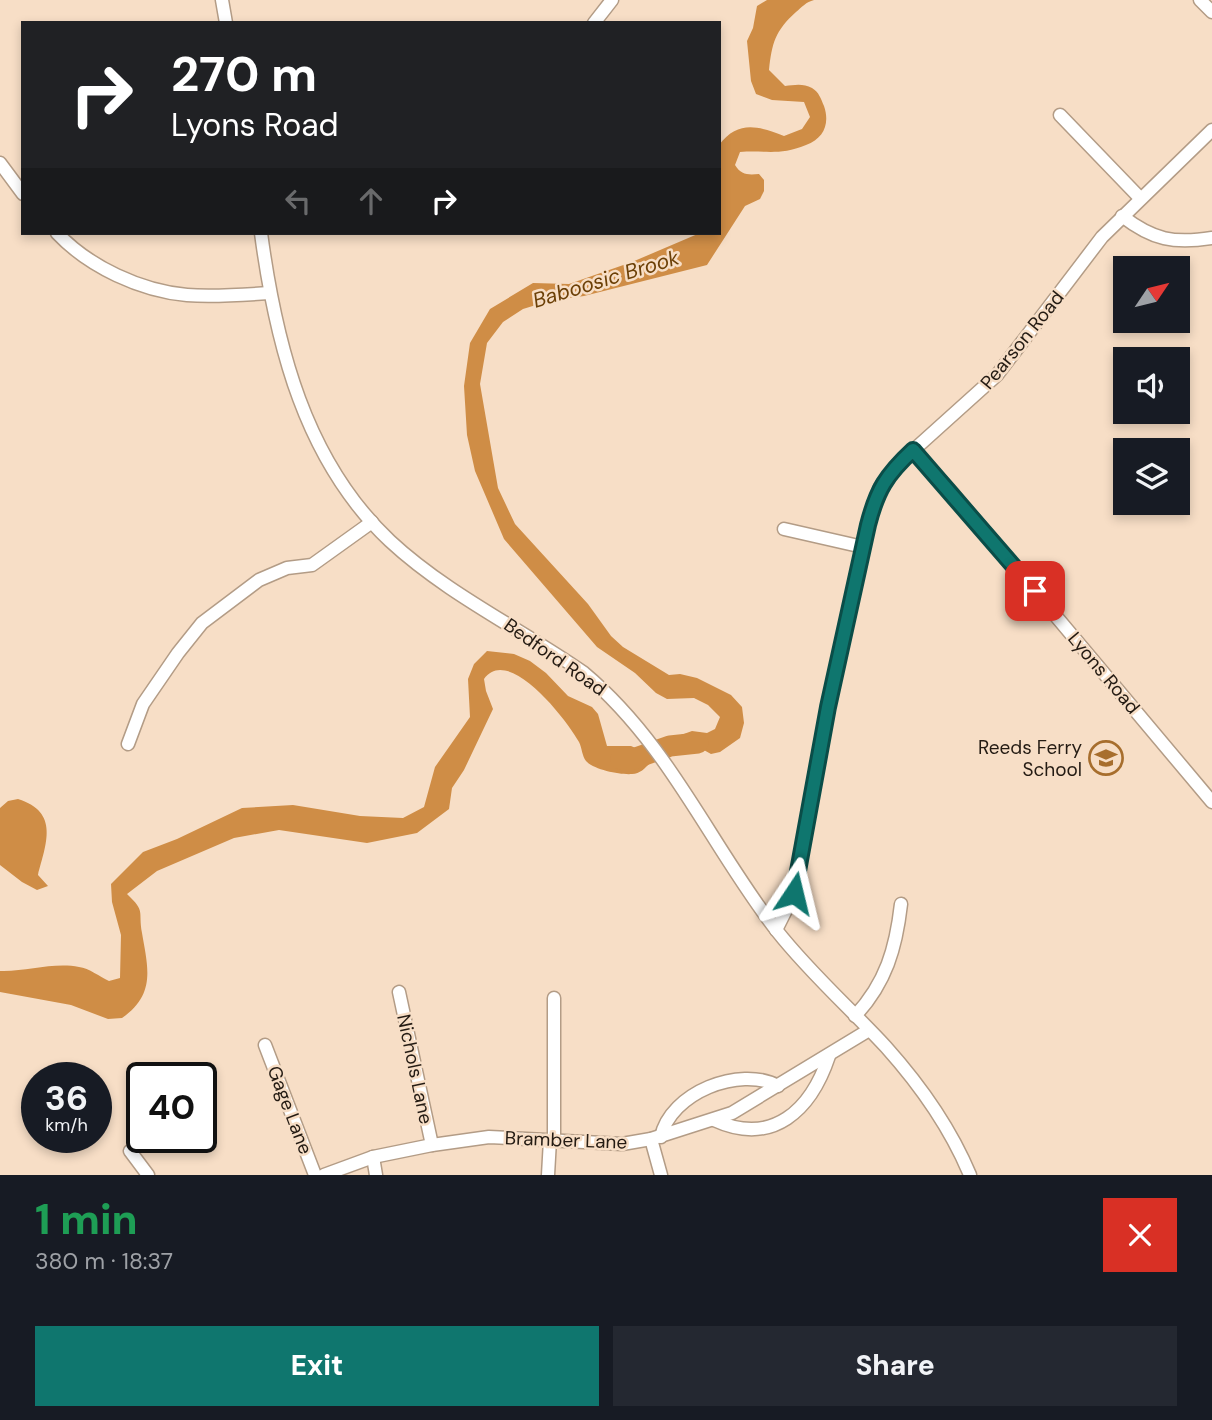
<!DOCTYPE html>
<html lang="en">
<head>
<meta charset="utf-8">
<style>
	body { margin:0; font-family:"DM Sans",sans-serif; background:#242831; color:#f1f3f6; height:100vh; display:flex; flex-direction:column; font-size:26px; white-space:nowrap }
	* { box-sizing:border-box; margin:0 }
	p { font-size:23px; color:#9ea1a6 }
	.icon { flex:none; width:38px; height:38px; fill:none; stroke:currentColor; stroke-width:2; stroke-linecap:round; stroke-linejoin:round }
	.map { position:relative; height:1175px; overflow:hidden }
	.sheet { display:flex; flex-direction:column; background:#171b24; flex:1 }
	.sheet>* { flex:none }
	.top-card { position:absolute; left:21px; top:21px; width:700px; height:214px; border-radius:0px; box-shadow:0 4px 10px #0003; background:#202124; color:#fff; overflow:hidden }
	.needle { width:46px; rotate:55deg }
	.tools { position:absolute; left:1113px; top:256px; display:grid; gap:14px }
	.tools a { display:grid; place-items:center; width:77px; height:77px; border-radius:0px; background:#171b24; box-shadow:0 4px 10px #0003; font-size:35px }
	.speed { position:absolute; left:21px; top:1062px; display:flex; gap:14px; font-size:35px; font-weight:700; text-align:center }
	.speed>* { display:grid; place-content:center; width:91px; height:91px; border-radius:50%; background:#171b24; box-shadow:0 4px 10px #0003; line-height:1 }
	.speed small { font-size:18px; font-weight:400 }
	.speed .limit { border:4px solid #111; border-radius:10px; background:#fff; color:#111 }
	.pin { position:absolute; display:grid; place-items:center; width:60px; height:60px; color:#fff; margin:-30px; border-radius:14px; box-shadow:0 4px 10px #0006 }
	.me { position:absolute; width:77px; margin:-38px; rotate:10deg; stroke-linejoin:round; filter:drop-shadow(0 0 5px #0008) }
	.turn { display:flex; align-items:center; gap:24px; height:147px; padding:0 35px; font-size:32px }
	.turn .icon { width:91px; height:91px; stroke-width:2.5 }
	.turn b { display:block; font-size:49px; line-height:60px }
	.lanes { display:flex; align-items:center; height:66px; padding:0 35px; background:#0003; justify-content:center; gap:35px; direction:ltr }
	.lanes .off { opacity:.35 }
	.round { display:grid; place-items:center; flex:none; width:74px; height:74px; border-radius:0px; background:#242831 }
	.overview { display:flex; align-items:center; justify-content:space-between; height:119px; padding:0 35px }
	h1 { font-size:42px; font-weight:800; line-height:52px; color:#1e9e55 }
	.button { display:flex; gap:14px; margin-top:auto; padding:14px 35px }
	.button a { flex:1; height:80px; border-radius:0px; background:#0f766e; color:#fff; font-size:28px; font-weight:800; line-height:80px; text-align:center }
	.button a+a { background:#242831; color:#f1f3f6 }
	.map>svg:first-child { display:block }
	.water { fill:#cf8d46 }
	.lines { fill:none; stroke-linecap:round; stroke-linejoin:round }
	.river { stroke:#cf8d46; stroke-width:21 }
	.minor-casing { stroke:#b39c86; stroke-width:15 }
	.minor { stroke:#fff; stroke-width:12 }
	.route-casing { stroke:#0a4d48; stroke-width:18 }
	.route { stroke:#0f766e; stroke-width:12 }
	.labels { text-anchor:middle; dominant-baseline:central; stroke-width:5; stroke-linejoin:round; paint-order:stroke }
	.street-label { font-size:19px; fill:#241b13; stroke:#f7dec6 }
	.poi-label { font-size:19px; fill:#241b13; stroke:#f7dec6; text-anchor:end }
	.water-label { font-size:21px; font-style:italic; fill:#6c4007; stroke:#f7dec6 }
</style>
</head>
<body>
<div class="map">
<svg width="1212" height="1175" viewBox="0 0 1212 1175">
	<rect width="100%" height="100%" fill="#f7dec6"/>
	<!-- water -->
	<g class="water">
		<path d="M767 0H814C806 2 802 7 796 12 775 31 772 43 769 70L785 86C794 85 803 83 812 88 819 92 821 99 824 106 830 124 824 138 806 145 779 156 766 150 740 152L735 165C741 175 748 175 759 174L764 180V191L760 199 745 206 707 265 584 296 549 301 523 309 503 322 487 343 480 384 498 488 515 524 588 604 611 636 623 647 669 675 680 674 697 678 731 695 742 707 744 723 740 738 720 752 711 754 702 749 681 753 670 746V739L692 731 707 733 715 729 720 717 708 705 694 698 667 699 656 693 635 673 597 647 504 539 475 471 467 435 464 386 470 343 490 309 533 283 569 284 632 262 700 233H719V145C738 120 758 126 784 136L802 129 810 117 804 102 772 100 756 94 751 81 747 41 753 28 757 6Z"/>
		<path d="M487 651 514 654 530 661 546 673 568 696 592 707 598 714 607 746H631L647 753 650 763C645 768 640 774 632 774 621 775 594 770 586 761 582 756 582 748 579 742 567 720 508 644 484 679L486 691 493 709 464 770 452 788 449 809 417 833 367 843 279 830 234 838 157 871 127 894C146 912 138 910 142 933 148 968 156 994 122 1018L108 1019 71 1005 0 992V971C26 972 53 962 79 967 89 968 100 977 109 981L120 978 121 935 112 902 111 884 143 852 177 839 242 808 293 805 360 816 403 818 424 807 435 767 470 717 468 679 474 664Z"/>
		<path d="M18 799C60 812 46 844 38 875L48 886 37 890 22 882 0 865V808L8 801Z"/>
	</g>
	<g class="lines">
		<!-- river -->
		<polyline class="river" points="621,759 633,759 670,746 698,743"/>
		<!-- minor casing -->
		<g class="minor-casing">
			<g id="minor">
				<polyline points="222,0 226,23"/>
				<polyline points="1200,0 1212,12"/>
				<polyline points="594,23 612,0"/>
				<polyline points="1060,115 1140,198"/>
				<polyline points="0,163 23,194"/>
				<path d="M1122 216C1153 240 1174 244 1212 238"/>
				<path d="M57 233C89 267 141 291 187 295 214 297 242 295 269 293"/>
				<path d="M261 233C276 345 305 461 390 541 447 594 521 629 584 673 670 745 710 845 777 931 810 973 850 1008 886 1047 920 1085 950 1127 970 1175"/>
				<polyline points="913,450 950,490 1212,802"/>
				<polyline points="784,529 863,547"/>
				<polyline points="128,744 143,704 178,653 202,623 259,580 287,568 312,565 372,522"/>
				<polyline points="776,930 793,896 828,707 868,525 880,487 897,465 997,375 1102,237 1212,130"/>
				<polyline points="399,992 432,1145"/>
				<polyline points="554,998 554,1141"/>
				<path d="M855 1016C886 983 896 948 901 904"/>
				<polyline points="265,1045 315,1175"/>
				<path d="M714 1120C773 1147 811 1110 829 1056"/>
				<path d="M661 1137C670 1093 740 1065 778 1086"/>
				<polyline points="651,1139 661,1175"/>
				<polyline points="130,1151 148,1175"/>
				<polyline points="373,1157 376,1175"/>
				<polyline points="324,1175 373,1157 432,1145 489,1137 622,1144 651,1139 732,1113 869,1030"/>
				<polyline points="548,1175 550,1140"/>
			</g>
		</g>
		<!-- minor -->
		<use href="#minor" class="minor"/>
	</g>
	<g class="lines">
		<!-- route casing -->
		<g class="route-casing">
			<path id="route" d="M794 893 828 707 868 525C877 490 886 475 913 450L1035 591"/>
		</g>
		<!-- route -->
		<use href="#route" class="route"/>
	</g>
	<!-- icons -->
	<defs>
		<g id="school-ring" transform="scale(1.75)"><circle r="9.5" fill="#f7dec6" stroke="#a76e2d" stroke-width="1.5"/><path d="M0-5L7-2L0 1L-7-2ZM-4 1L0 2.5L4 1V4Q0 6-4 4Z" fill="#a76e2d"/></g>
	</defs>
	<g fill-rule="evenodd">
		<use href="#school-ring" x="1106" y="758"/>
	</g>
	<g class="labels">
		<!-- street labels -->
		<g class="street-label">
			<text transform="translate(1022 340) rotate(-51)">Pearson Road</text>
			<text transform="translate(555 657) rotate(35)">Bedford Road</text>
			<text transform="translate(1104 673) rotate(50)">Lyons Road</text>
			<text transform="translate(415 1069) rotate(78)">Nichols Lane</text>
			<text transform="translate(290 1110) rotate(69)">Gage Lane</text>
			<text transform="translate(566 1140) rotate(2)">Bramber Lane</text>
		</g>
		<!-- poi labels -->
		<g class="poi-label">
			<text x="1082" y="747">Reeds Ferry<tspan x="1082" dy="22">School</tspan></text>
		</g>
		<!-- water labels -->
		<g class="water-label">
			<text transform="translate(606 279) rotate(-17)">Baboosic Brook</text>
		</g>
	</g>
</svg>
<div class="tools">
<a><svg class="needle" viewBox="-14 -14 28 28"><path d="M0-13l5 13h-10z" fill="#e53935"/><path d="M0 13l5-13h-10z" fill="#9ea1a6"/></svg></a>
<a><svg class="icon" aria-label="sound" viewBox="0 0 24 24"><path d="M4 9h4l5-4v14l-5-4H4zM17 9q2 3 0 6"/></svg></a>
<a><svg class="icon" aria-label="layers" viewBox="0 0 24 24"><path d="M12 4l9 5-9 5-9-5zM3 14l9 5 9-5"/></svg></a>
</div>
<div class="speed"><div>36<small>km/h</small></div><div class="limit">40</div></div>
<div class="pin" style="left:1035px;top:591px;background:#d93025"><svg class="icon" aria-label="arrive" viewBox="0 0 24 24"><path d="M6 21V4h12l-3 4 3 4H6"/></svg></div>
<svg class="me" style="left:794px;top:893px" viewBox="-20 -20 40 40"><path d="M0-17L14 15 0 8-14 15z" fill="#0f766e" stroke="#fff" stroke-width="4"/></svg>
<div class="top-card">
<div class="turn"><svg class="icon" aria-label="right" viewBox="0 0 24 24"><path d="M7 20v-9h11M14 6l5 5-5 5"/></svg><div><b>270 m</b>Lyons Road</div></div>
<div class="lanes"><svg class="icon off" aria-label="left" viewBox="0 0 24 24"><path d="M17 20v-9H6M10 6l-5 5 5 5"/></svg><svg class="icon off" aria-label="ahead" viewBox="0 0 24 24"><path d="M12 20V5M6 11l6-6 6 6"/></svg><svg class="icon" aria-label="right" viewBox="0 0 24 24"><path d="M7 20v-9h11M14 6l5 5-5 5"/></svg></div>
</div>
</div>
<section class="sheet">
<div class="overview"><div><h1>1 min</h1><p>380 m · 18:37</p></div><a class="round" style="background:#d93025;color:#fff"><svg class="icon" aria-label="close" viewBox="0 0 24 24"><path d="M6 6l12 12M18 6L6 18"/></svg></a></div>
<div class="button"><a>Exit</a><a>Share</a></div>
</section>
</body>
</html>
